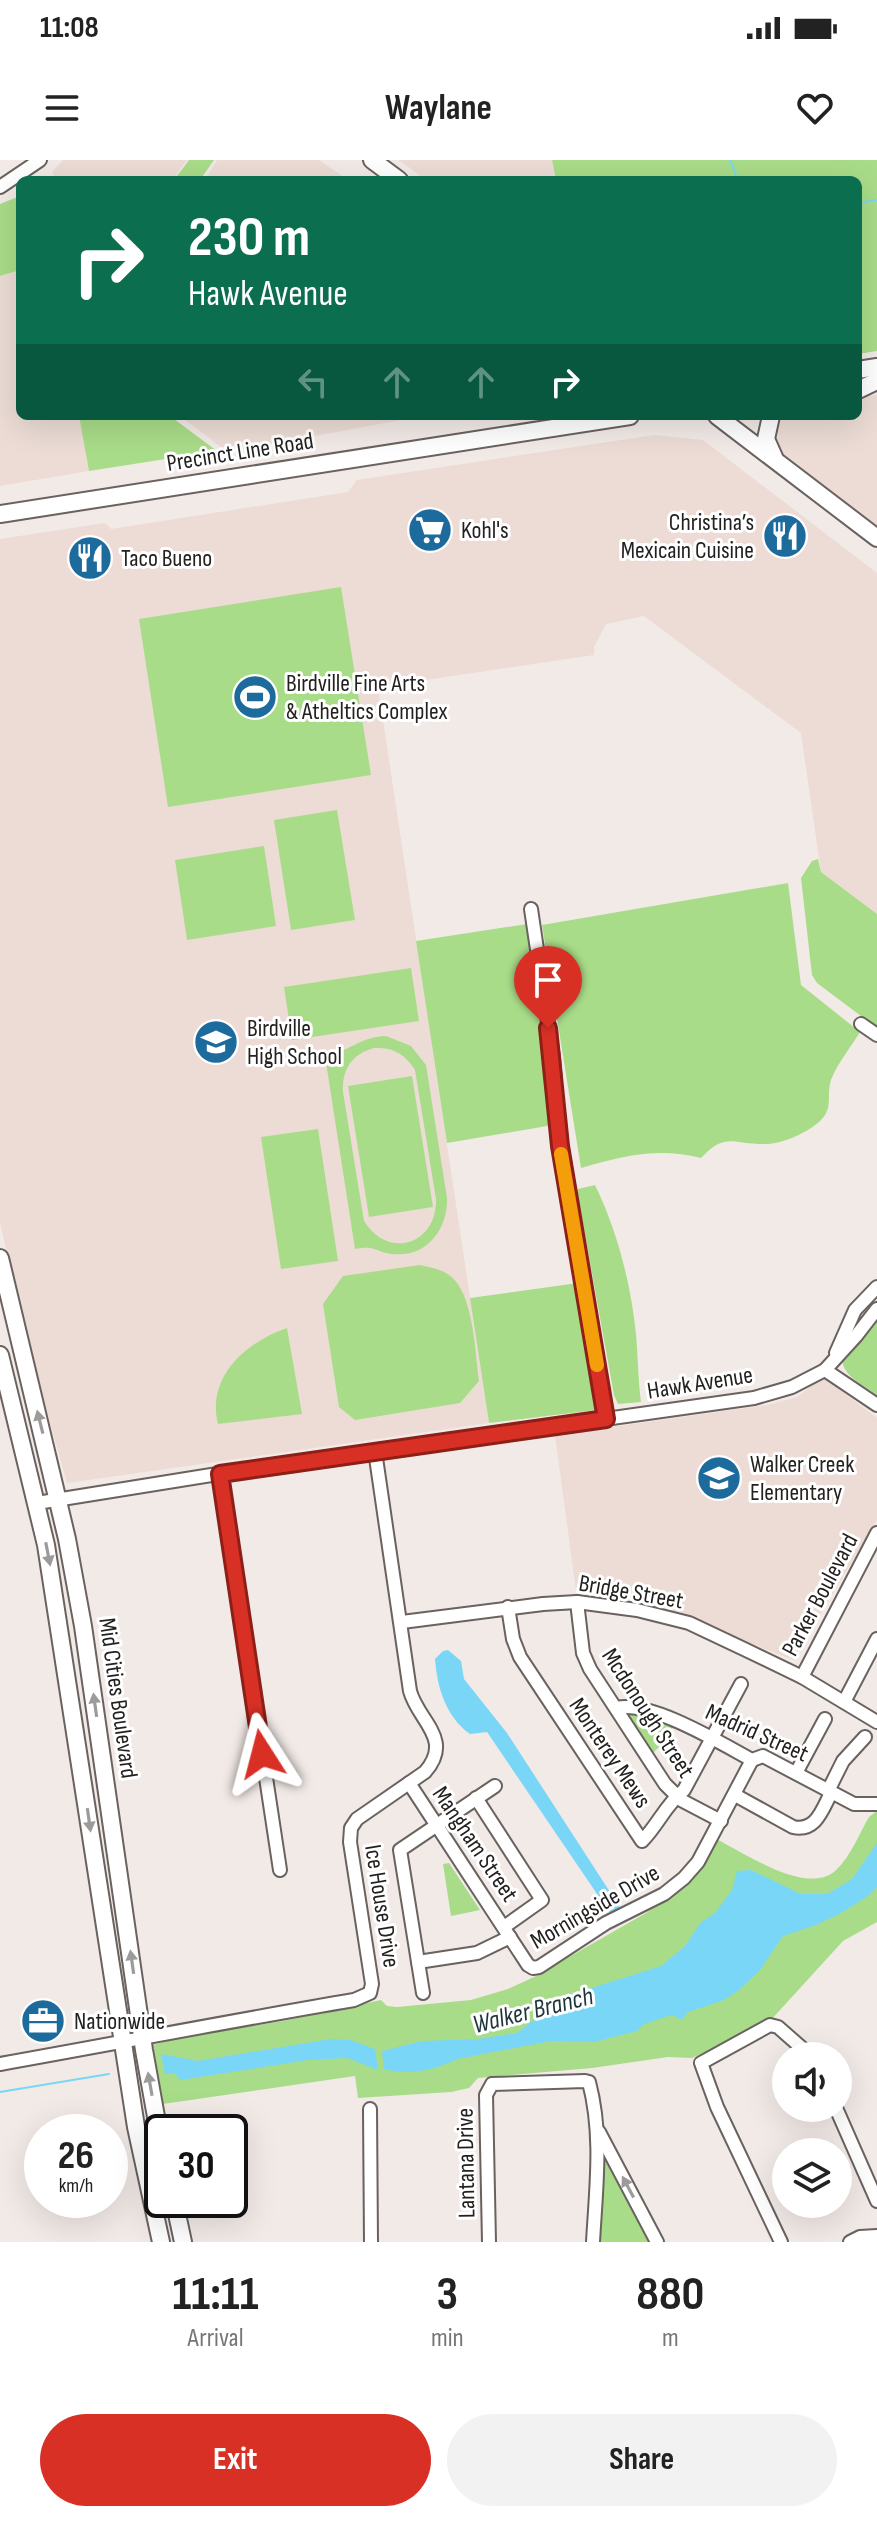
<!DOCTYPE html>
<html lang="en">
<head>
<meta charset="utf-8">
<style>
	body { margin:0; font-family:"Sofia Sans Condensed",sans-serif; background:#f2f2f2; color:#222; height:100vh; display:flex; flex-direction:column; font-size:30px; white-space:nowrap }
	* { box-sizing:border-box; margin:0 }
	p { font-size:26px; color:#767676 }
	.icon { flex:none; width:44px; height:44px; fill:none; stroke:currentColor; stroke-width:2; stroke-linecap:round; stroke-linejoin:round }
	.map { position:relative; height:2082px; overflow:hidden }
	.sheet { display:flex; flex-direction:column; background:#fff; flex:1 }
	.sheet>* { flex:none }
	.guide { position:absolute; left:16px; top:16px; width:846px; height:244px; border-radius:12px; box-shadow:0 8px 32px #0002; background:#0b6e4f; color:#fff; overflow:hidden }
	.buttons { position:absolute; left:772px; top:1882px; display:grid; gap:16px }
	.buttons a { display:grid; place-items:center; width:80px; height:80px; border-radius:50%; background:#fff; box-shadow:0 8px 32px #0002; font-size:40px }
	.speed { position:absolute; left:24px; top:1954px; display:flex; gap:16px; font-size:40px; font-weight:700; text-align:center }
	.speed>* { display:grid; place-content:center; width:104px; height:104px; border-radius:50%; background:#fff; box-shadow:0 8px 32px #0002; line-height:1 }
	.speed small { font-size:20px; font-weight:400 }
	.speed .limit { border:4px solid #111; border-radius:12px; background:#fff; color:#111 }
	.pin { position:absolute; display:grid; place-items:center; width:68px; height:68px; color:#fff; margin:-82px -34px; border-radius:50% 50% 50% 0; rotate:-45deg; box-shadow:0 0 8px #0007 }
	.pin .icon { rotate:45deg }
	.me { position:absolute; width:88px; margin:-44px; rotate:351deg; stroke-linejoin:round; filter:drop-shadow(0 0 6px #0008) }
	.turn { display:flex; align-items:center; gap:28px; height:168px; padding:0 40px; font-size:36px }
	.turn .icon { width:104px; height:104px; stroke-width:2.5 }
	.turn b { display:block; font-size:56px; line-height:68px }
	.lanes { display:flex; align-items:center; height:76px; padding:0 40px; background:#0003; justify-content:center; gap:40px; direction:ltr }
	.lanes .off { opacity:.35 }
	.eta { display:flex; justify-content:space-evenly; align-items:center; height:136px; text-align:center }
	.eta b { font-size:48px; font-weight:700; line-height:56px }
	.action { display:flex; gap:16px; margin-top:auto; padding:16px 40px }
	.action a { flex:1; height:92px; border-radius:48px; background:#d93025; color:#fff; font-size:32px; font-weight:700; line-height:92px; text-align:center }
	.action a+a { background:#f2f2f2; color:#222 }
	.status { display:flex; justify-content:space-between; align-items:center; height:56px; padding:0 40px; background:#fff; direction:ltr }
	.status svg { height:22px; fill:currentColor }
	header { display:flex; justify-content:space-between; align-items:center; height:104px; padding:0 40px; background:#fff; font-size:36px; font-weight:700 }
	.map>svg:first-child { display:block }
	.built { fill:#ecdcd5 }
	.green { fill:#a9dc89; fill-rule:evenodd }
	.water { fill:#79d6f6 }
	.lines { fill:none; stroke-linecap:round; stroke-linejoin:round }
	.stream { stroke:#79d6f6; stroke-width:2 }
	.minor-casing { stroke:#69625f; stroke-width:16 }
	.major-casing { stroke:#69625f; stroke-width:20 }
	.minor { stroke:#fff; stroke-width:12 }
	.major { stroke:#fff; stroke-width:16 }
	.oneway { fill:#9c9b9a }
	.route-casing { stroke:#8d1f18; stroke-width:20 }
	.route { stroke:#d93025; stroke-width:14 }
	.slow { stroke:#f59e0b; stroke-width:14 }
	.labels { text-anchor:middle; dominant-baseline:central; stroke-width:6; stroke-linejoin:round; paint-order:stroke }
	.street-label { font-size:24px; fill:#23211f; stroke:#fff }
	.poi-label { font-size:24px; fill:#23211f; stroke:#fff; text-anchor:start }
	.water-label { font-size:26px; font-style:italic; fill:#1f353c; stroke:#fff }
</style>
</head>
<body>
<div class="status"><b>11:08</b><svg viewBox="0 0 49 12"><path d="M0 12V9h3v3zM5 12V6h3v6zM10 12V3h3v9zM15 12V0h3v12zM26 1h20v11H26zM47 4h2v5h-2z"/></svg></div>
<header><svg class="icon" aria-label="menu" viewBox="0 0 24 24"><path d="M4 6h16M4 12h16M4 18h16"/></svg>Waylane<svg class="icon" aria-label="heart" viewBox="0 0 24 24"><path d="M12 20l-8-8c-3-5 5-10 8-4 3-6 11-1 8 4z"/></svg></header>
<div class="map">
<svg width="877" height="2082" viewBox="0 0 877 2082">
	<rect width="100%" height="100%" fill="#f2eae7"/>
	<!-- built -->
	<g class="built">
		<polygon points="63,0 187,0 172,20 57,20 52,12"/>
		<polygon points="217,0 319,0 348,20 205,20"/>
		<polygon points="399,0 552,0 556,20 426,20"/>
		<polygon points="20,110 20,256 79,256 89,311 0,326 0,116"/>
		<polygon points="877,235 877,367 778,293 770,266 776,256 858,256 858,238"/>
		<polygon points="180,256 423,256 233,291 221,287"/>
		<polygon points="654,275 703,280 877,413 877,754 821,712 801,573 644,456 606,464 594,487 594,495 378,527 489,1263 67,1323 31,1195 0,1063 0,379 105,363 111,369 348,332 357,320"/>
		<polygon points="823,1217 877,1258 877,1360 793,1500 642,1440 576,1431 555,1275 767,1245 797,1237"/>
	</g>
	<!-- green -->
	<g class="green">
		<polygon points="189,0 214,0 200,20 174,20"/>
		<polygon points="552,0 877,0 877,191 858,194 858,20 556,20"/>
		<polygon points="20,36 20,110 0,116 0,44"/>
		<polygon points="79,256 170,256 217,291 89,311"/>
		<polygon points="341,427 371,615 168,647 139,459"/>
		<polygon points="337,650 355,760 291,770 274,660"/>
		<polygon points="264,686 276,766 187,780 175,700"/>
		<polygon points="818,699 821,712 877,754 877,868 817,823 812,815 801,718 812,701"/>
		<path d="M788 723 801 825 860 872C851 887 837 904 831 920 826 936 834 948 820 961 807 973 781 985 763 984 733 984 725 972 701 998 658 987 622 996 581 1008L542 765Z"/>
		<polygon points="527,764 548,899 553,965 447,983 416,781"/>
		<polygon points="411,808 419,861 292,880 284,827"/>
		<path d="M386 876 411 886 426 905 447 1038C448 1069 427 1098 392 1094 374 1092 377 1085 355 1089L325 896C349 892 359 877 386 876ZM374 888C393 887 405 894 415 910L436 1039C437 1085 388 1100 364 1061L343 932C342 909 352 894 374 888Z"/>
		<polygon points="412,916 433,1047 369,1057 348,926"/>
		<polygon points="318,969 338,1101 281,1109 261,977"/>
		<path d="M595 1025C617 1070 631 1124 636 1174 638 1197 638 1219 641 1242L618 1244 614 1235 578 1036V1029Z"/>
		<path d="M420 1105C429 1107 441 1109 449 1115 474 1132 475 1193 479 1221L460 1243 355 1260 339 1247 323 1144 343 1116Z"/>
		<path d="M578 1123C587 1166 591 1207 596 1250L489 1263 470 1138Z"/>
		<path d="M877 1151V1235C864 1225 843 1217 842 1199Z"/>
		<path d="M287 1168 302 1254 218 1264C206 1217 246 1182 287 1168Z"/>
		<polygon points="638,1553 674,1566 663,1583 651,1595 628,1558 630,1554"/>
		<path d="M877 1651V1762L843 1781 770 1861 692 1898 668 1897 592 1908 478 1918 469 1928 451 1932 358 1938 355 1916 163 1944 153 1885 185 1876 283 1861 381 1840 387 1846 397 1847 471 1840 508 1829 534 1817 646 1753 682 1727 700 1708 716 1679C745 1693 808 1737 836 1710 851 1696 859 1674 869 1657Z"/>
		<polygon points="449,1703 480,1750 451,1756 443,1704"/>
		<polygon points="601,1986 652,2082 597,2082"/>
	</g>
	<!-- water -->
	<g class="water">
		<path d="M448 1490 461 1501 464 1519 507 1573 621 1749 610 1753 487 1572 470 1574C446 1557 437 1527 435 1499L443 1491Z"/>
		<path d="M877 1683V1727L868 1736 841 1753 816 1765 783 1776 760 1810 739 1830 724 1840 688 1852 682 1860 672 1855 644 1864 637 1871 594 1882 551 1881 457 1899C436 1910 406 1916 384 1909L382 1891 422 1881 478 1879 517 1873 563 1837 661 1806 685 1786 700 1763 715 1753 732 1730 737 1711 751 1710 801 1734H827L852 1719Z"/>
		<polygon points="331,1879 350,1880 375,1889 378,1910 347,1898 308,1900 181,1920 175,1914 165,1914 161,1894 197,1901"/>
	</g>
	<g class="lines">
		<!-- stream -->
		<g class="stream">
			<polyline points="730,0 738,20"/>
			<polyline points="858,43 877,40"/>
			<polyline points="0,1932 109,1914"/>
		</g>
		<!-- minor casing -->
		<g class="minor-casing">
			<g id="minor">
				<polyline points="0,27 40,0"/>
				<polyline points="531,749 553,897 560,986 606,1259"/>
				<polyline points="861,864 877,875"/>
				<polyline points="836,1193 855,1150 877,1127"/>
				<polyline points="825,1210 877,1245"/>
				<polyline points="220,1314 280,1710"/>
				<polyline points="37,1343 230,1312 754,1238 792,1227 825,1210 856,1176 877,1149"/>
				<polyline points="577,1442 583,1493 590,1509 665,1624 681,1640 721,1661"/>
				<path d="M508 1447 513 1479 520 1497 642 1681C658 1665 666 1644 684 1630L741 1524"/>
				<polyline points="402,1462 543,1444 577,1442 637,1450 689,1463 744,1489 802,1517 877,1562"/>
				<polyline points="802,1517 877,1373"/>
				<polyline points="844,1542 877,1479"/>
				<path d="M617 1548C650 1540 722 1584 752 1600L763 1596 854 1644H877"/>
				<polyline points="796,1613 825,1559"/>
				<polyline points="409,1623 528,1805 533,1808 539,1807 606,1763 664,1734 684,1718 698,1702 752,1600"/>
				<polyline points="828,1631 843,1601 865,1577"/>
				<path d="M735 1635 793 1667C816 1672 822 1650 831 1633"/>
				<polyline points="476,1638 542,1740 504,1767"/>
				<polyline points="418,1802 477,1793 510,1777"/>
				<polyline points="423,1833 400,1690 495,1626"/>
				<path d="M0 1904C118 1883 236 1860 354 1840L370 1833 372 1824 350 1682 351 1668 357 1659 425 1612C454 1579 418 1561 410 1531L375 1291"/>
				<polyline points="836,1948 877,2041"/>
				<polyline points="370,1949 371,2082"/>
				<polyline points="599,1972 657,2082"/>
				<path d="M489 2082 486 1935 492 1924 585 1921 589 1922C603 1975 596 2028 593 2082"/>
				<polyline points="781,2082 717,1947 701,1903 770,1865 778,1867 811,1896"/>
				<polyline points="850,2082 860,2077 877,2076"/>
			</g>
		</g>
		<!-- major casing -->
		<g class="major-casing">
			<g id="major">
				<polyline points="372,0 399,20"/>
				<polyline points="858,210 877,207"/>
				<polyline points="858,230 877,221"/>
				<polyline points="717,256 877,378"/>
				<polyline points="771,256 766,279 774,297"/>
				<polyline points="0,354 630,256"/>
				<polyline points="0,1098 67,1379 83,1466 144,1890 162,1990"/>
				<polyline points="0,1195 46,1385 136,1967 161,2082"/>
				<polyline points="174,2040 183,2082"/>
			</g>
		</g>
		<!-- minor -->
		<use href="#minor" class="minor"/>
		<!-- major -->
		<use href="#major" class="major"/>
	</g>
	<!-- one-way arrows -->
	<defs><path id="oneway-solid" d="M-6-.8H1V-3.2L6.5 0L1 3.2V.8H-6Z" transform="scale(2)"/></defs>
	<g class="oneway">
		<use href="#oneway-solid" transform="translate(40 1262) rotate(-104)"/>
		<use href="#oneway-solid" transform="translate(48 1394) rotate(79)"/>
		<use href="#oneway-solid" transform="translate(95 1545) rotate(-98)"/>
		<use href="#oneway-solid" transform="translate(89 1660) rotate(82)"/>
		<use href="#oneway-solid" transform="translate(132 1802) rotate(-98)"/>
		<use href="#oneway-solid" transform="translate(150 1924) rotate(-100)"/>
		<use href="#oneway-solid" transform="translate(628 2027) rotate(-118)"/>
	</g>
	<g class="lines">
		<!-- route casing -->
		<g class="route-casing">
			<polyline id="route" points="262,1594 220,1314 606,1259 560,986 548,868"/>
		</g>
		<!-- route -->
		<use href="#route" class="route"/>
		<!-- slow -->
		<polyline class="slow" points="561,994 597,1205"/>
	</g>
	<!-- icons -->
	<defs>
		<g id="supermarket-disc" transform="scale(2.3)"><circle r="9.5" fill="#1d6a9d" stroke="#fff"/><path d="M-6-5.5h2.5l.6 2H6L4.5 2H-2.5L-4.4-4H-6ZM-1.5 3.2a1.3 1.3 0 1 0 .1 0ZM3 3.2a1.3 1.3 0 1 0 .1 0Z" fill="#fff"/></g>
		<g id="restaurant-disc" transform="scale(2.3)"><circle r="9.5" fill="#1d6a9d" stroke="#fff"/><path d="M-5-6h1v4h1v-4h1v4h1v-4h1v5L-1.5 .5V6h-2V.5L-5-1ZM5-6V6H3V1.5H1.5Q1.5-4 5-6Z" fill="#fff"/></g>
		<g id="stadium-disc" transform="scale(2.3)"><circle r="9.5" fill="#1d6a9d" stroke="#fff"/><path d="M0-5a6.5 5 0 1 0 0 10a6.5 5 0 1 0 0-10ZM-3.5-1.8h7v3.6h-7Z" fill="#fff"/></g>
		<g id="school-disc" transform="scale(2.3)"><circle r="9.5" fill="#1d6a9d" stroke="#fff"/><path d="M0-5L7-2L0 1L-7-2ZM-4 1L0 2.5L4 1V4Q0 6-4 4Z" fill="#fff"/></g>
		<g id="office-disc" transform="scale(2.3)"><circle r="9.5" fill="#1d6a9d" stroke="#fff"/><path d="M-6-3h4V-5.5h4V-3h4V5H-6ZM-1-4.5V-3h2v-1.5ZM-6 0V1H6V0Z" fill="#fff"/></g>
	</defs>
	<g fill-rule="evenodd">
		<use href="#supermarket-disc" x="430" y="370"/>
		<use href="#restaurant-disc" x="785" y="376"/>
		<use href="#restaurant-disc" x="90" y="398"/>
		<use href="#stadium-disc" x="255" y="537"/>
		<use href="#school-disc" x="216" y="882"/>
		<use href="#school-disc" x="719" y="1318"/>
		<use href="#office-disc" x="43" y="1861"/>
	</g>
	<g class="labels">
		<!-- street labels -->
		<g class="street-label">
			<text transform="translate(240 292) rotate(-9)">Precinct Line Road</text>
			<text transform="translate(700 1223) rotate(-9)">Hawk Avenue</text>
			<text transform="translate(631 1432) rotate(10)">Bridge Street</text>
			<text transform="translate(820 1435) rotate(-62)">Parker Boulevard</text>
			<text transform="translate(118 1538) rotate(82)">Mid Cities Boulevard</text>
			<text transform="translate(648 1553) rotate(57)">Mcdonough Street</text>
			<text transform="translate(757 1573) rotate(24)">Madrid Street</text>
			<text transform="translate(610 1593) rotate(56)">Monterey Mews</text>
			<text transform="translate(475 1684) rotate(56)">Mangham Street</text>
			<text transform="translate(382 1746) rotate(81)">Ice House Drive</text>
			<text transform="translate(595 1747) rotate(-30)">Morningside Drive</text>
			<text transform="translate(466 2003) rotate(-91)">Lantana Drive</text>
		</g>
		<!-- poi labels -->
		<g class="poi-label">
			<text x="754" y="362" text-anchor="end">Christina’s<tspan x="754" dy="28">Mexicain Cuisine</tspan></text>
			<text x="461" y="370">Kohl's</text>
			<text x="121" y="398">Taco Bueno</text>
			<text x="286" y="523">Birdville Fine Arts<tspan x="286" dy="28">&amp; Atheltics Complex</tspan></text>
			<text x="247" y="868">Birdville<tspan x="247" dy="28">High School</tspan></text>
			<text x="750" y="1304">Walker Creek<tspan x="750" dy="28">Elementary</tspan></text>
			<text x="74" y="1861">Nationwide</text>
		</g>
		<!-- water labels -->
		<g class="water-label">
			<text transform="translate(533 1851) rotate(-14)">Walker Branch</text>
		</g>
	</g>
</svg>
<div class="buttons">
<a><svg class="icon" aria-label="sound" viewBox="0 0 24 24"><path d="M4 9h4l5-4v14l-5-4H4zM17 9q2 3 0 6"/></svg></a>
<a><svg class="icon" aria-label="layers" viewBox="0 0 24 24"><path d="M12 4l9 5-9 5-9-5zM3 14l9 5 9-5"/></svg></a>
</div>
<div class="speed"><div>26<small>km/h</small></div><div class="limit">30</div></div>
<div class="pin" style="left:548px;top:868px;background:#d93025"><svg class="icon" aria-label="arrive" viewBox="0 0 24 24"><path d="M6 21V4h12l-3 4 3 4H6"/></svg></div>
<svg class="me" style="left:262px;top:1594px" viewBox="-20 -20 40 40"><path d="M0-17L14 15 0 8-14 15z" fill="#d93025" stroke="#fff" stroke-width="4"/></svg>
<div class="guide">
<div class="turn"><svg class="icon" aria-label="right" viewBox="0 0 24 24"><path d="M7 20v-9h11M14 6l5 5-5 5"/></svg><div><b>230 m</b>Hawk Avenue</div></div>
<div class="lanes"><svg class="icon off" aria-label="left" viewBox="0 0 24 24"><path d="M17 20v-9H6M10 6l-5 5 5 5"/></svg><svg class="icon off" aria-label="ahead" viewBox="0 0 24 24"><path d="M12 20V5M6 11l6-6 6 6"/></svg><svg class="icon off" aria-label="ahead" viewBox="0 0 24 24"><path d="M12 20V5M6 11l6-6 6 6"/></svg><svg class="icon" aria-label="right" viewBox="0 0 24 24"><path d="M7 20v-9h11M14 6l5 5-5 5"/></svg></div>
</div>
</div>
<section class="sheet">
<div class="eta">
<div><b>11:11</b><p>Arrival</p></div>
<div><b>3</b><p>min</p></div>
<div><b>880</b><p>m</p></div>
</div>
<div class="action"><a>Exit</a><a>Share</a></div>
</section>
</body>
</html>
